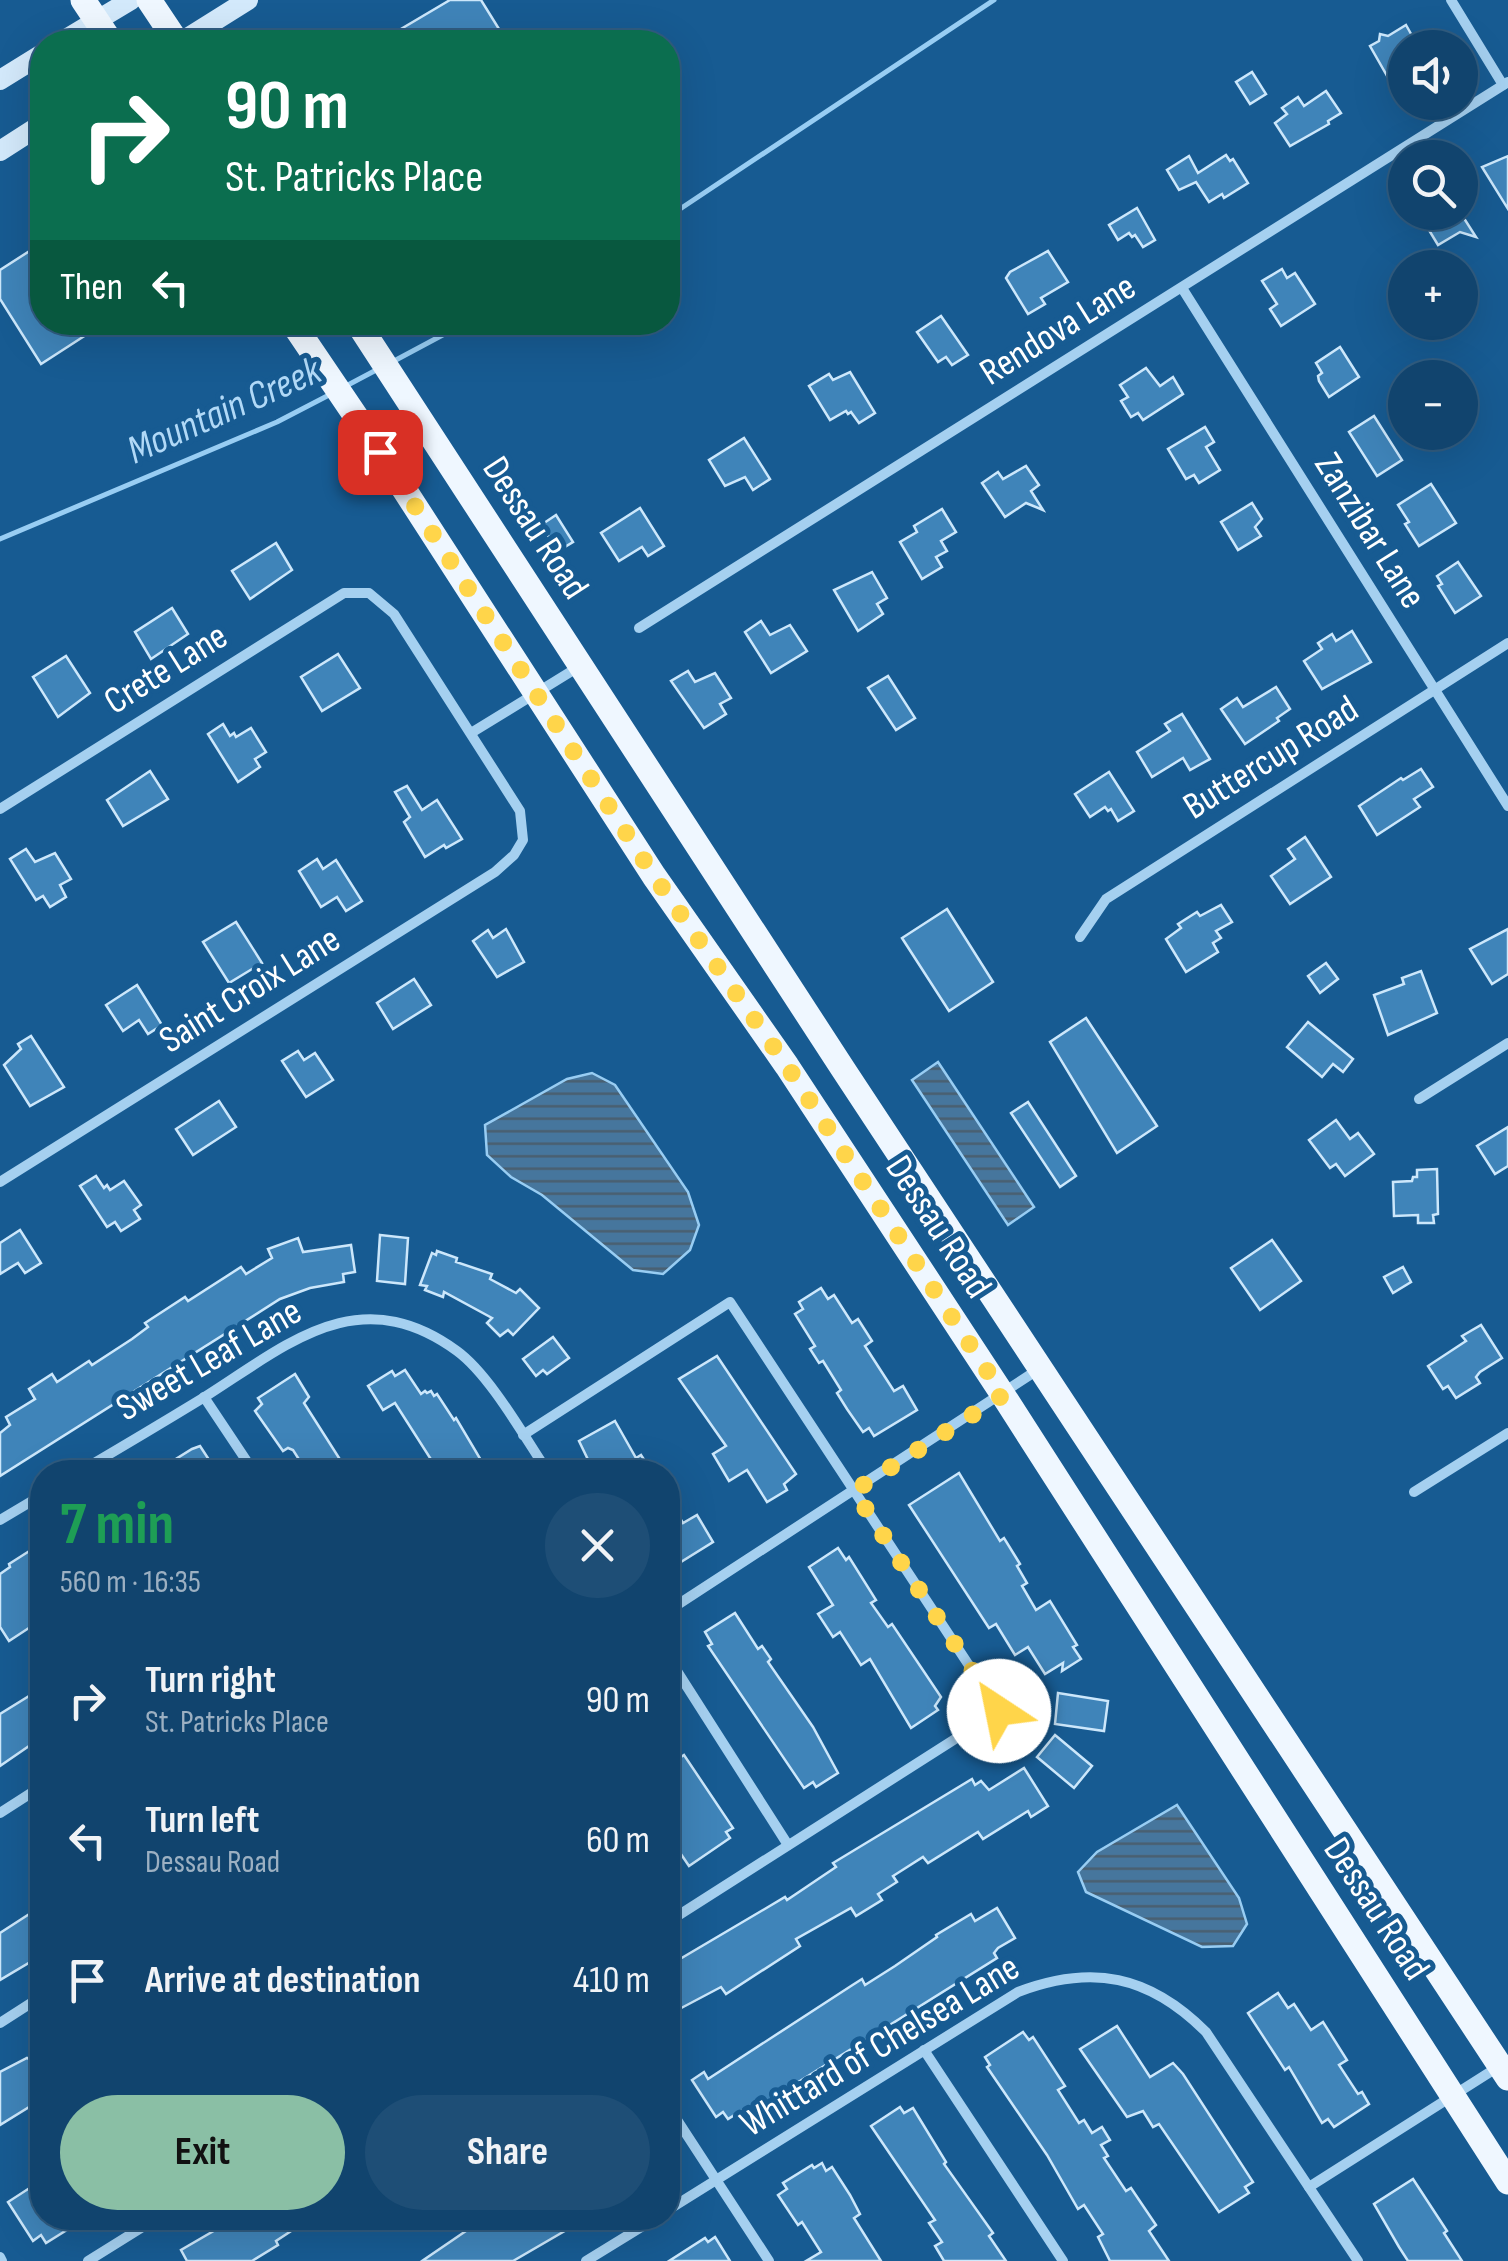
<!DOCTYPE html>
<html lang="en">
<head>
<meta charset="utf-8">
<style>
	body { margin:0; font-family:"Sofia Sans Condensed",sans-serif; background:#1e4e76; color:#f1f3f6; height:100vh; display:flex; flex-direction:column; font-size:38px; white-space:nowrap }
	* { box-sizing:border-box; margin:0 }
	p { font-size:32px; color:#9cb0c2 }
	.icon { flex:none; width:55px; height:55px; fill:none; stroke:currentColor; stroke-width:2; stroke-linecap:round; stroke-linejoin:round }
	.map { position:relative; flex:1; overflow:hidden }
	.details { position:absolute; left:30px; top:1460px; width:650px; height:770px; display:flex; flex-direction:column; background:#11446e; border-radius:40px; box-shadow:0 10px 40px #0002,0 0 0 2px #305c81 }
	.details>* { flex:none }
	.guide { position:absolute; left:30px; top:30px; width:650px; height:305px; border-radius:40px; box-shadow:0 10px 40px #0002,0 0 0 2px #305c81; background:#0b6e4f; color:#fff; overflow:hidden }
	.tools { position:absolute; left:1388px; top:30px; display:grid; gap:20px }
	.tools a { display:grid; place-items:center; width:90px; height:90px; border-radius:50%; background:#11446e; box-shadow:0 10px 40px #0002,0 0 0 2px #305c81; font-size:50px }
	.pin { position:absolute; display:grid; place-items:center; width:85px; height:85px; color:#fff; margin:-42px; border-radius:20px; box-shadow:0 5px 15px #0006 }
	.me { position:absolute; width:110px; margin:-55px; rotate:326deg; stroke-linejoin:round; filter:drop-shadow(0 0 8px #0008) }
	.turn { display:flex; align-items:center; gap:35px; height:210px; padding:0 30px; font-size:45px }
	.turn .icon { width:130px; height:130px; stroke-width:2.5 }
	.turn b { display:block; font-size:70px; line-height:85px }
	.then { display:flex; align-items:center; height:95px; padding:0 30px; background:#0003; gap:20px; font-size:38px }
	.round { display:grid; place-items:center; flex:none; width:105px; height:105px; border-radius:52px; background:#1e4e76 }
	.head { display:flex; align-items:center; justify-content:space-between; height:170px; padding:0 30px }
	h1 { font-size:60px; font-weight:700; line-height:75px; color:#1e9e55 }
	.cta { display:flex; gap:20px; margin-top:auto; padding:20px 30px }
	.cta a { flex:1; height:115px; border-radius:60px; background:#8abfa5; color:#111; font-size:40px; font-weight:700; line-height:115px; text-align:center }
	.cta a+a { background:#1e4e76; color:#f1f3f6 }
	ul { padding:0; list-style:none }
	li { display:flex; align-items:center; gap:30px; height:140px; padding:0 30px }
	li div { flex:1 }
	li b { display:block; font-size:38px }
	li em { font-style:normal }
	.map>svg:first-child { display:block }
	.water { fill:url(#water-rules); stroke:#98cdf3; stroke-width:2.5 }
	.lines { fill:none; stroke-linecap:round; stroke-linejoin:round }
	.stream { stroke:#98cdf3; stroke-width:5 }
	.building { fill:#3f84b9; stroke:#cce7fb; stroke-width:2.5 }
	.street { stroke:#a5d0f0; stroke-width:10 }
	.secondary { stroke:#d3e9fb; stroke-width:20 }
	.primary { stroke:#eff7ff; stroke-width:25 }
	.route { stroke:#ffd54a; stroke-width:18; stroke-dasharray:0 32.4 }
	.labels { text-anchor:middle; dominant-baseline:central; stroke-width:10; stroke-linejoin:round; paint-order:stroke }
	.street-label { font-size:38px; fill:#fff; stroke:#175b92 }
	.water-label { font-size:40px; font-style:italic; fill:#b1d9f7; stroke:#175b92 }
</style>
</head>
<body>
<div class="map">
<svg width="1508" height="2261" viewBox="0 0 1508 2261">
	<defs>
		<pattern id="water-rules" width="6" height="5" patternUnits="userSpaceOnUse" patternTransform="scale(2.5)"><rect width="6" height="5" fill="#46769d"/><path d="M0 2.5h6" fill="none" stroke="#495f70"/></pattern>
	</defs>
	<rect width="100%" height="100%" fill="#175b92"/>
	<!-- water -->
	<g class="water">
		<polygon points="938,1062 1034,1207 1008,1225 912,1080"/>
		<polygon points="592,1073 615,1085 688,1192 699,1225 690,1250 663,1274 633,1270 542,1195 511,1177 487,1155 485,1125 567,1079"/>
		<polygon points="1177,1805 1239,1898 1247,1924 1233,1946 1202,1947 1086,1892 1078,1872 1097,1852"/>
	</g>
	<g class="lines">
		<!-- stream -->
		<g class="stream">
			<polyline points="668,217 994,0"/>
			<polyline points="394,361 467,322"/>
			<polyline points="346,386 380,368"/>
			<polyline points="0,539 277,422 331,394"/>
		</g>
	</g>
	<!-- building -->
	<g class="building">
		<polygon points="450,0 481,0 499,29 496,42 379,42"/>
		<polygon points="1406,25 1419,48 1405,48 1405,82 1394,88 1370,46 1379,41 1380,34 1388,36"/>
		<polygon points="1252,72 1266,94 1250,104 1236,82"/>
		<polygon points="1326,91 1341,113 1328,121 1329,124 1290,146 1275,123 1287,114 1282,108 1298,97 1304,106"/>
		<polygon points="1226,155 1230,161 1233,159 1248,183 1224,198 1222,194 1209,202 1196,182 1179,190 1167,170 1189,156 1198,173"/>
		<polygon points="1508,156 1508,209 1482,167"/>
		<polygon points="1137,208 1155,240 1143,247 1135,235 1132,237 1129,233 1118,240 1109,225"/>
		<polygon points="1418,212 1460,212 1476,237 1460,232 1438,245"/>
		<polygon points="42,243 42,322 106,322 41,364 0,299 0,270"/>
		<polygon points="1048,251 1068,282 1041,298 1045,304 1028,314 1006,278 1010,272"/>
		<polygon points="1282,269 1287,278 1295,273 1315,304 1281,326 1270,309 1277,304 1262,281"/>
		<polygon points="941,316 968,355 952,365 946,357 938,362 917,332"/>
		<polygon points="1340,347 1359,377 1329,397 1319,381 1318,376 1322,373 1316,363"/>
		<polygon points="1146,368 1160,386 1173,377 1183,394 1143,420 1138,413 1131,417 1121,401 1128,397 1120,385"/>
		<polygon points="850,372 875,413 859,423 851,412 848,414 846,411 830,420 809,386 829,374 833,380"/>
		<polygon points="1374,416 1402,460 1377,476 1349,432"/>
		<polygon points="1205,427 1214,442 1206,447 1220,470 1199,483 1194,475 1186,479 1168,449"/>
		<polygon points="744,438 770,479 753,490 745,477 725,486 709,460"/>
		<polygon points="1026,466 1039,485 1031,491 1043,510 1026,503 1005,517 982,483 998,472 1003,479"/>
		<polygon points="1431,484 1456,523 1419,546 1405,524 1409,522 1398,505"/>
		<polygon points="1252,503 1262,519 1255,527 1261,536 1238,550 1221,522"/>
		<polygon points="640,508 664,546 648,556 642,547 619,561 601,533"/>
		<polygon points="942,509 956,532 941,541 947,551 936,557 942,567 922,579 900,542 917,532 914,526"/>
		<polygon points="556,515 573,542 558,551 541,525"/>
		<polygon points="276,543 292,570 250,599 232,571"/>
		<polygon points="1458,562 1481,596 1455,613 1438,586 1442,584 1437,576"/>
		<polygon points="872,572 887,598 877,604 883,614 858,631 834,590"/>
		<polygon points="172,608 188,634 151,659 135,632"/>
		<polygon points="761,621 770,635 790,625 807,651 771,673 745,632"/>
		<polygon points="1352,631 1371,662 1322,689 1304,661 1322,649 1318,643 1332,634 1336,641"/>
		<polygon points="338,654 360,688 322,711 301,677"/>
		<polygon points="66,656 90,693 58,717 33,677"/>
		<polygon points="688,671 695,682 715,673 731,698 720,704 726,714 704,728 671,681"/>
		<polygon points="888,676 915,718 896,730 868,688"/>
		<polygon points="1276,687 1290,709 1277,718 1279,721 1245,744 1221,709 1237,698 1243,707"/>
		<polygon points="1182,714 1210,759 1190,770 1183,758 1152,777 1137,752 1170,731 1165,724"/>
		<polygon points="223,724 230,736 234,733 236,737 251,728 266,752 255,759 260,767 238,782 208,734"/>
		<polygon points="1421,769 1433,787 1414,799 1420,807 1377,835 1359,806 1401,778 1403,780"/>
		<polygon points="150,771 168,799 123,826 107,800"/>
		<polygon points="1109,772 1134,811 1118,821 1111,809 1108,811 1105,807 1090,817 1075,794"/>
		<polygon points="407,786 422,810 437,800 462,839 446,848 444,845 425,857 404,822 410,817 395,792"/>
		<polygon points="1305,837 1331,877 1290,904 1271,876 1295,859 1288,849"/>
		<polygon points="26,849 35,862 55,853 71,879 60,885 66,897 50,907 43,896 36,900 10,859"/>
		<polygon points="317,859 323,869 336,860 362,901 346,911 337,897 321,907 299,871"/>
		<polygon points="1221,905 1232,922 1216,931 1221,938 1213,943 1218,952 1186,972 1166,939 1181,928 1178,924 1197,912 1200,916"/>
		<polygon points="947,909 993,982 949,1011 902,938"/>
		<polygon points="236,922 262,963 229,983 203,942"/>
		<polygon points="506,929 524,962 497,977 473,941 488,930 493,938"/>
		<polygon points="1508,929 1508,974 1492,984 1470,949"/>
		<polygon points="1326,963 1338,979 1320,993 1308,976"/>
		<polygon points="1421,971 1437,1013 1388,1035 1374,995 1404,984 1402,978"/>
		<polygon points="414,979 431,1005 393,1029 377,1003"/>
		<polygon points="137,985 162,1025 148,1034 139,1020 123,1031 106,1005"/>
		<polygon points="1086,1018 1157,1126 1117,1153 1050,1042"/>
		<polygon points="1308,1022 1353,1059 1343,1072 1333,1064 1322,1077 1287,1047"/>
		<polygon points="31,1036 64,1087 30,1106 4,1065 21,1049 18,1044"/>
		<polygon points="298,1051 304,1060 315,1053 333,1080 306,1097 282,1061"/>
		<polygon points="219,1101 236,1127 193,1155 176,1129"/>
		<polygon points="1028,1102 1076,1176 1060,1187 1011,1113"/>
		<polygon points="1336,1120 1350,1139 1358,1133 1374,1154 1345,1176 1336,1164 1330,1168 1309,1140"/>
		<polygon points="1508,1127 1508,1166 1495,1174 1477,1146"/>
		<polygon points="1437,1169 1438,1214 1433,1215 1434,1223 1418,1223 1418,1215 1394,1216 1393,1182 1412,1181 1413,1177 1417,1177 1417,1170"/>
		<polygon points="96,1176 104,1188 107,1185 110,1190 124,1181 141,1205 134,1210 140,1219 121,1231 115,1222 107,1227 80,1186"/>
		<polygon points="20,1230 41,1263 25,1273 18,1263 0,1274 0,1243"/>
		<polygon points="380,1235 408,1238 405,1284 377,1281"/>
		<polygon points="298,1238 303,1252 351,1245 355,1272 343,1274 344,1282 310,1288 280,1299 0,1476 0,1433 10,1425 6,1417 35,1399 29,1389 52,1374 57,1382 89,1361 92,1365 132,1339 148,1327 145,1323 185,1297 188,1301 241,1267 246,1274 272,1258 268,1249"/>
		<polygon points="1272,1240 1301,1281 1260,1310 1231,1268"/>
		<polygon points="437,1251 457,1258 456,1262 492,1274 490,1279 516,1293 520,1289 539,1308 513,1335 508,1330 500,1336 487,1323 492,1318 444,1292 443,1297 425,1290 427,1286 420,1285 432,1253 436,1255"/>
		<polygon points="1403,1267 1411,1282 1393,1293 1384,1277"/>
		<polygon points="821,1288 828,1299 834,1295 852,1323 858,1319 872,1341 865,1346 894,1391 903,1386 917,1410 874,1436 869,1428 863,1432 847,1409 837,1393 841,1390 823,1361 819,1363 810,1349 815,1346 795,1314 803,1309 799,1302"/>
		<polygon points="1481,1325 1502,1358 1480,1372 1476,1377 1480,1383 1456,1398 1448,1386 1443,1389 1428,1366 1466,1341 1462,1336"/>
		<polygon points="553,1337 569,1358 547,1374 543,1370 536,1376 523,1359"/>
		<polygon points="717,1356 796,1474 784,1484 787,1490 767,1502 747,1470 729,1481 713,1454 726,1446 679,1379"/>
		<polygon points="405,1370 421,1394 425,1391 427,1393 431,1391 434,1396 437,1394 454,1420 456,1418 488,1472 439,1472 395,1403 383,1410 368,1386 392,1371 395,1376"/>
		<polygon points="295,1374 309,1397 304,1403 348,1472 307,1472 293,1450 288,1448 283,1451 255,1411 262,1404 258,1398"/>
		<polygon points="615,1421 636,1458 641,1455 652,1472 594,1472 579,1441"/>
		<polygon points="200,1446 217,1472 155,1472 192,1449"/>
		<polygon points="959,1473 1000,1541 1004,1538 1020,1564 1017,1566 1027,1583 1022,1586 1036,1610 1050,1601 1077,1645 1073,1647 1081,1659 1062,1671 1063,1663 1045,1674 1028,1647 1015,1655 996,1624 989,1628 909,1505"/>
		<polygon points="668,1499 683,1523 697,1515 713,1542 668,1570"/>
		<polygon points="42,1543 42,1610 31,1618 35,1624 9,1641 0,1627 0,1574 10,1567 9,1564"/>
		<polygon points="838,1548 846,1560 849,1557 876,1600 871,1603 888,1627 892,1624 941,1697 935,1706 938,1710 911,1728 870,1659 861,1665 840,1632 833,1637 818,1614 833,1605 809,1567"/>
		<polygon points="735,1613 758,1649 762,1646 771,1659 768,1662 813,1727 838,1773 816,1787 813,1782 804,1788 708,1646 712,1644 705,1632"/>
		<polygon points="42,1688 42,1737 0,1766 0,1714"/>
		<polygon points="1058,1693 1108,1701 1104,1731 1055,1724"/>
		<polygon points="1055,1735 1092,1766 1074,1788 1037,1757"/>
		<polygon points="668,1741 678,1759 684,1755 733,1828 726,1832 730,1838 689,1866 668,1835"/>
		<polygon points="1024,1768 1048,1806 1031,1817 1028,1811 983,1839 978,1832 928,1863 923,1857 893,1876 897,1882 878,1894 882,1900 856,1916 851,1908 796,1939 800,1946 726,1994 721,1987 668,2015 668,1970 680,1959 785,1897 787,1900 836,1867 833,1863 972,1779 975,1785 981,1781 989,1790"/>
		<polygon points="997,1908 1015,1938 998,1948 994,1953 997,1958 744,2116 741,2111 728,2119 723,2112 716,2117 692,2080 704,2072 708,2079 851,1986 862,1979 865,1985 895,1966 937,1937 936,1935 971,1914 975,1921"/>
		<polygon points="34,1911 42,1925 42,1955 0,1980 0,1933"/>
		<polygon points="1278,1993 1288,2008 1294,2004 1311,2030 1323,2022 1347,2060 1339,2065 1358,2094 1362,2092 1369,2104 1334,2127 1328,2119 1322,2123 1289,2067 1285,2070 1248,2013"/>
		<polygon points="1117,2026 1150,2077 1173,2063 1183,2074 1253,2182 1245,2187 1249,2193 1219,2212 1159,2124 1153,2127 1143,2111 1127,2117 1080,2049"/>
		<polygon points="1023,2032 1029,2040 1033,2037 1065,2086 1058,2090 1079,2123 1084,2120 1092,2133 1102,2127 1110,2140 1101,2145 1108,2156 1104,2158 1126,2191 1131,2188 1156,2225 1149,2231 1169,2261 1110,2261 1098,2237 1103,2234 1084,2205 1078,2209 1047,2155 987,2067 990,2065 985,2057"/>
		<polygon points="27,2058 36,2062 42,2059 42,2099 0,2125 0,2072"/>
		<polygon points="900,2107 904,2113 913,2108 946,2162 944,2164 993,2233 989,2236 1006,2261 944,2261 935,2246 942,2242 929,2223 935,2220 871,2126"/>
		<polygon points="822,2163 826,2171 832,2167 850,2195 860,2214 854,2218 881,2261 806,2261 821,2252 802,2222 798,2225 778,2195 787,2189 783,2183 812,2165 814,2168"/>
		<polygon points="1413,2179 1447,2231 1444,2233 1462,2261 1408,2261 1399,2247 1374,2204"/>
		<polygon points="42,2180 42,2218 86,2218 46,2243 41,2235 33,2241 8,2202"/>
		<polygon points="236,2218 311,2218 276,2241 278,2245 252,2261 187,2261 181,2250"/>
		<polygon points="485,2218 587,2218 513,2261 422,2261"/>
		<polygon points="715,2237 730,2261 669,2261 705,2238 708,2242"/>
	</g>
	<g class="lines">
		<!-- street -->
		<g class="street">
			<polyline points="1451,0 1503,85"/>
			<polyline points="1182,288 1508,806"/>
			<polyline points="639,628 1508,82"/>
			<polyline points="471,733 580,666"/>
			<polyline points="0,809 344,593 369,593 394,614 520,811 523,840 514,855 495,872 0,1182"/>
			<polyline points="1080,937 1106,899 1508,643"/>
			<polyline points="1419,1099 1508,1043"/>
			<polyline points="204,1397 254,1472"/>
			<polyline points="523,1435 730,1302 999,1711 668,1922"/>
			<path d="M79 1472C120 1448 162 1423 203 1398 287 1345 358 1279 457 1351 490 1375 525 1438 548 1472"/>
			<polyline points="1414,1492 1508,1433"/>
			<polyline points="0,1520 42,1495"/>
			<polyline points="668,1611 1039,1369"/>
			<polyline points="668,1657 788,1845"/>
			<polyline points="0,1813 42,1786"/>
			<polyline points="0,2023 42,1996"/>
			<polyline points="924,2050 1063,2261"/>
			<polyline points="668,2106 769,2261"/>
			<polyline points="1309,2187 1498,2067"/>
			<path d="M668 2210 1018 1992C1092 1964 1149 1975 1206 2032L1358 2261"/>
			<polyline points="0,2257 2,2261"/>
			<polyline points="88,2261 157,2218"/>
			<polyline points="586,2261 656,2218"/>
		</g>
		<!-- secondary -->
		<g class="secondary">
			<polyline points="61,42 131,0"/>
			<polyline points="181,42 248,0"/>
			<polyline points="0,80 42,54"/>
			<polyline points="0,151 42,124"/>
		</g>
		<!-- primary -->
		<g class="primary">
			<polyline points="83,0 111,42"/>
			<polyline points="149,0 177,42"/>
			<polyline points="292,322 380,452 654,876 787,1066 1003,1395 1508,2182"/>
			<polyline points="357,322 843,1069 1508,2078"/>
		</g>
	</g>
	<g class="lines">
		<!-- route -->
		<polyline class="route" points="380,452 654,876 787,1066 1003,1395 854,1491 999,1711"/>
	</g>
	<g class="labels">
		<!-- street labels -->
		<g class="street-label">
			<text transform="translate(1058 330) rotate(-32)">Rendova Lane</text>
			<text transform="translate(535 528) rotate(57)">Dessau Road</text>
			<text transform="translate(1370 531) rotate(58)">Zanzibar Lane</text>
			<text transform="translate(166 669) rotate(-32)">Crete Lane</text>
			<text transform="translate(1271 758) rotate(-32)">Buttercup Road</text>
			<text transform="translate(250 990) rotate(-32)">Saint Croix Lane</text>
			<text transform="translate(938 1227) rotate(57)">Dessau Road</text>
			<text transform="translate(209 1360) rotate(-30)">Sweet Leaf Lane</text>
			<text transform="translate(1376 1909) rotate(57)">Dessau Road</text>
			<text transform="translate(880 2046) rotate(-31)">Whittard of Chelsea Lane</text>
		</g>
		<!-- water labels -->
		<g class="water-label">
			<text transform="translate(224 411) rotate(-24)">Mountain Creek</text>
		</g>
	</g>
</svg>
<div class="tools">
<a><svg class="icon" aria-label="sound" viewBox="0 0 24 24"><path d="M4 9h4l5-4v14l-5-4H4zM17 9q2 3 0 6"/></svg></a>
<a><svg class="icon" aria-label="search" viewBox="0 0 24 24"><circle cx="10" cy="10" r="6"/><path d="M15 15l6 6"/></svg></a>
<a>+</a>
<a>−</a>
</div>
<div class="pin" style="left:380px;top:452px;background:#d93025"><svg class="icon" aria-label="arrive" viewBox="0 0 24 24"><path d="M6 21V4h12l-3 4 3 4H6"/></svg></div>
<svg class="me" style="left:999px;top:1711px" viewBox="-20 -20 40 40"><circle r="19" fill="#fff"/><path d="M0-13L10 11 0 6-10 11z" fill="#ffd54a"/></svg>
<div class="guide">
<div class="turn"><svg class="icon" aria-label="right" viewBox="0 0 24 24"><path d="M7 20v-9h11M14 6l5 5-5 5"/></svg><div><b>90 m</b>St. Patricks Place</div></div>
<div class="then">Then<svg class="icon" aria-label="left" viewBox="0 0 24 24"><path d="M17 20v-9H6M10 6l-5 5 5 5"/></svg></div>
</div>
<section class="details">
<div class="head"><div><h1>7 min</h1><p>560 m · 16:35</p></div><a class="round"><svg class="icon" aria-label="close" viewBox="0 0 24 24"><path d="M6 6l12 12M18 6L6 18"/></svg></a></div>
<ul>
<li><svg class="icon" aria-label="right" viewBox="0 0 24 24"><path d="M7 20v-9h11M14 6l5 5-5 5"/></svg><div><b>Turn right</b><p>St. Patricks Place</p></div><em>90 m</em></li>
<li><svg class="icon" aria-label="left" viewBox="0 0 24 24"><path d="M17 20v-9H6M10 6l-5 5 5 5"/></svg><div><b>Turn left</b><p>Dessau Road</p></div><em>60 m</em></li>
<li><svg class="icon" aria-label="arrive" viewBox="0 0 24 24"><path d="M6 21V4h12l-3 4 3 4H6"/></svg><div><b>Arrive at destination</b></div><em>410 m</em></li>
</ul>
<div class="cta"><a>Exit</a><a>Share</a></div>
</section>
</div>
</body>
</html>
